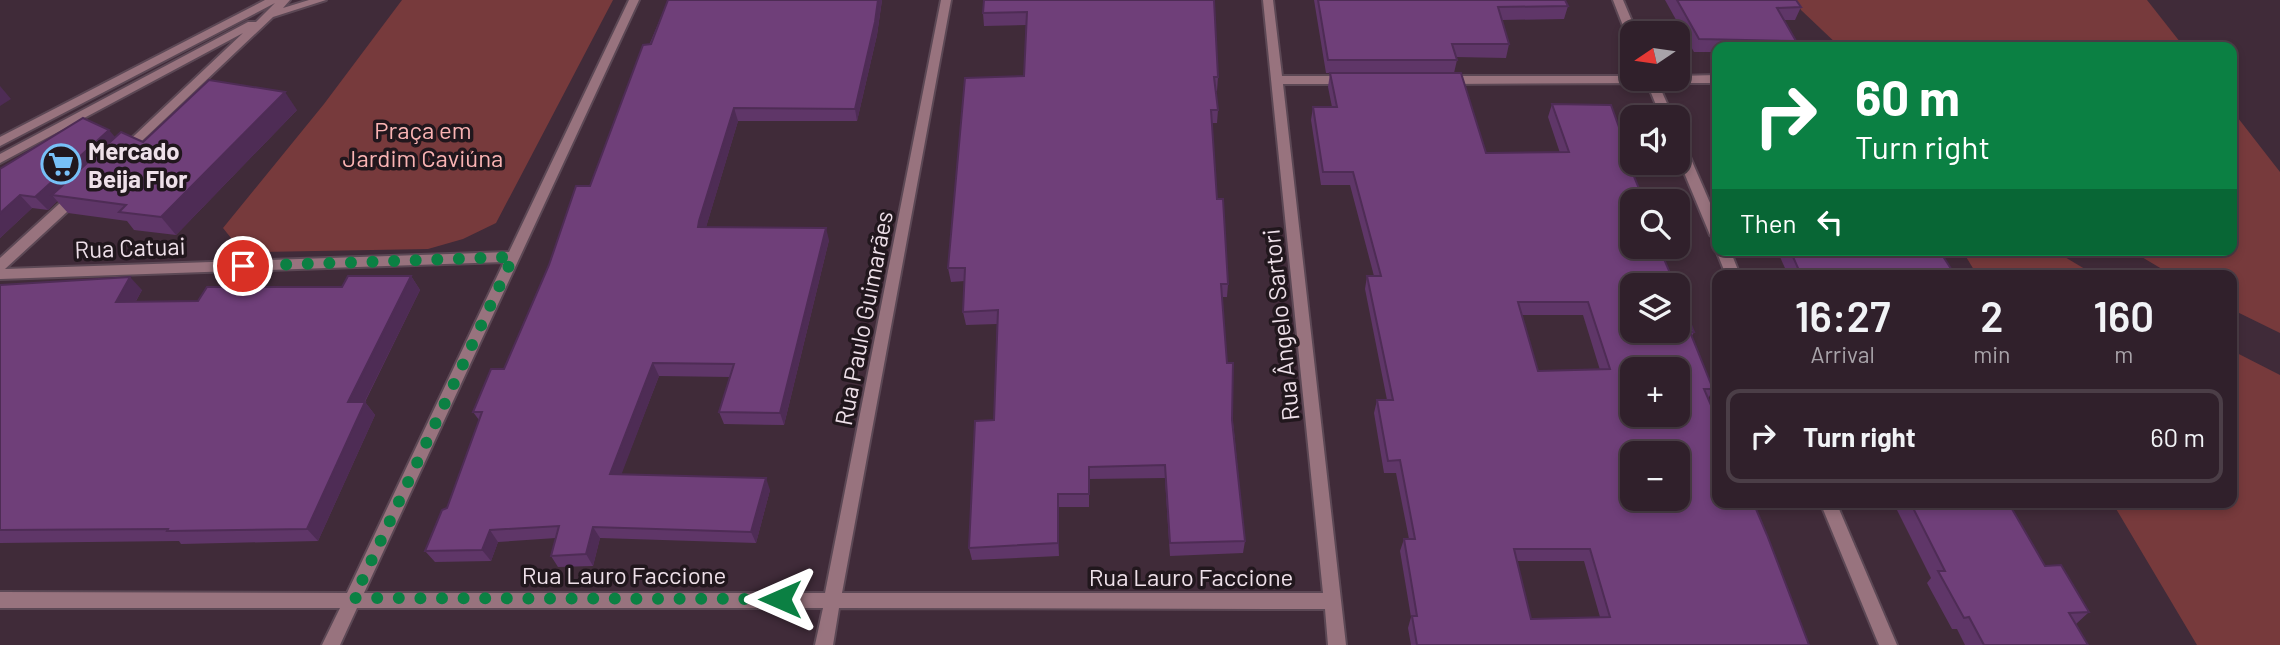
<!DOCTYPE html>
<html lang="en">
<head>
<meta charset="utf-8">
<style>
	body { margin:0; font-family:Barlow,sans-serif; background:#3c2d37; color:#f1f3f6; height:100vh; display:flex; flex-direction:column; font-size:26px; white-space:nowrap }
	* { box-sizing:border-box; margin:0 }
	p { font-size:23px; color:#a8a3a9 }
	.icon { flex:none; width:38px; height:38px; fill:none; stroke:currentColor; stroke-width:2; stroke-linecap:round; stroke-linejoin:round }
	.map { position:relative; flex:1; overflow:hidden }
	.sheet { position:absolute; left:1712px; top:270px; width:525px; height:238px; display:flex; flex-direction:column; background:#30202b; border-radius:14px; box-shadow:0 4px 10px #0003,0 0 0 2px #4b3e47 }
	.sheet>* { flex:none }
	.top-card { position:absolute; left:1712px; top:42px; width:525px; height:214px; border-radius:14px; box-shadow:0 4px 10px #0003,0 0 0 2px #4b3e47; background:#0b8043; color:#fff; overflow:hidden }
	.needle { width:46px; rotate:257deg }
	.fabs { position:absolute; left:1620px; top:21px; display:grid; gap:14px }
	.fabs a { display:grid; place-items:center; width:70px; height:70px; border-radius:14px; background:#30202b; box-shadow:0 4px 10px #0003,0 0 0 2px #4b3e47; font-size:35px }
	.pin { position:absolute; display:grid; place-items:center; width:60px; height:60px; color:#fff; margin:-30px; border:4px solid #fff; border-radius:50%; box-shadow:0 2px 7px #0007 }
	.me { position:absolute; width:77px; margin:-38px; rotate:270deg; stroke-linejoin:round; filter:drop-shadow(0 0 5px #0008) }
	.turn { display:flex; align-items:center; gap:24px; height:147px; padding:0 28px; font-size:32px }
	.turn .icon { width:91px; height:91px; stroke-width:2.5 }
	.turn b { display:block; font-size:49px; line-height:60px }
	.then { display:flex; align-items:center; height:66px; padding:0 28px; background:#0003; gap:14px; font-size:26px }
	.eta { display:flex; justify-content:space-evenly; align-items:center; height:119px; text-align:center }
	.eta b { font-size:42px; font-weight:600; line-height:49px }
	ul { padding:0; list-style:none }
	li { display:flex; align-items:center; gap:21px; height:94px; margin:0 14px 10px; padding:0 14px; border:4px solid #4b3e47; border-radius:14px }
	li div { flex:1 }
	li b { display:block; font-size:26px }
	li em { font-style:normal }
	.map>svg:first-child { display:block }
	.green { fill:#773a3c }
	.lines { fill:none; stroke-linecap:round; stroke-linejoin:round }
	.street-casing { stroke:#5c4855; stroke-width:4 }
	.street { fill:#98737e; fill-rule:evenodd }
	.wall { fill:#5f3668; fill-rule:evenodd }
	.shaded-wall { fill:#4e2c55 }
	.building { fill:#6f3f79; stroke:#4e2c55; stroke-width:2; fill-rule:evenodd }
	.route { stroke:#0b8043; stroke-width:12; stroke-dasharray:0 21.6 }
	.labels { text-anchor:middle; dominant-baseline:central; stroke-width:7; stroke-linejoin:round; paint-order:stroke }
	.park-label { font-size:24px; fill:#fbb4b4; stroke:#21171d }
	.poi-label { font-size:24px; font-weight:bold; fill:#eee0e9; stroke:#21171d; text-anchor:start }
	.street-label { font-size:24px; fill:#eee0e9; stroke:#21171d }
</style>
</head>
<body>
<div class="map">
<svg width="2280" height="645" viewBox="0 0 2280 645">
	<rect width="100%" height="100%" fill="#402b39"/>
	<!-- green -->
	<g class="green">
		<polygon points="402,0 613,0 496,223 463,239 428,249 260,252 235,243 223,228 324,104"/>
		<polygon points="1796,0 2147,0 2184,47 1840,47 1801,10"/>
		<polygon points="2231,109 2280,172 2280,333 2231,309 2231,275 2172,275 2130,250 2231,250"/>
		<polygon points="1962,250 2053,250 2095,275 1977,275"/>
		<polygon points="2231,350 2280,375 2280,645 2197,645 2112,502 2231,502"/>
	</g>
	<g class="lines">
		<!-- street casing -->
		<g class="street-casing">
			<g id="street">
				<polygon points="265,0 290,0 283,8 309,0 326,0 273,17 128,154 120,154 118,151 243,33 0,163 0,154 248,22 256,22 275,3 0,146 0,137"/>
				<polygon points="629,0 639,0 364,593 825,593 941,0 951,0 842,593 1323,593 1263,0 1273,0 1282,76 1348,76 1354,80 1348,84 1283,84 1346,645 1328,645 1325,609 839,608 833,645 815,645 823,608 357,608 340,645 322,645 340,608 0,608 0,592 347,593 504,262 0,279 0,258 71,193 76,192 82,196 81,199 5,269 509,252"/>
				<polygon points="1613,0 1623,0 1637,33 1633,33 1633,39 1627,36"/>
				<polygon points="1717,75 1717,83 1658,83 1673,117 1661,117 1647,83 1445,84 1439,80 1445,76 1633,76 1633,79 1678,79 1678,76"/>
				<polygon points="1678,139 1684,143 1717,219 1717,240 1710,235 1678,158"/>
				<polygon points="1716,250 1730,250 1740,275 1726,275"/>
				<polygon points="1820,502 1836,502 1897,645 1879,645"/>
			</g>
		</g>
		<!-- street -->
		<use href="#street" class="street"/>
	</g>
	<!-- wall -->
	<g class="wall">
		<polygon points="668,0 882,0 877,35 857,121 738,121 706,227 829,240 784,425 724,424 719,412 730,377 659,376 621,474 770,490 756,543 600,538 593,566 558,567 551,556 556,538 498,542 491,561 435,562 425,551 447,508 479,420 473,412 504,369 590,186"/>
		<polygon points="1214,0 1218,77 1217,91 1216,91 1218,110 1217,123 1212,123 1217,199 1228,284 1227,297 1222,297 1227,363 1245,541 1243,553 1170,556 1165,478 1089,479 1089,507 1059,507 1059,556 972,560 969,548 994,420 997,324 966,325 963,312 965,281 951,282 948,268 1024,76 1026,25 984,26 983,13"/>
		<path d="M1314 0H1565L1568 6 1564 19 1502 20 1509 44 1506 58 1456 57 1457 60 1454 73 1486 153H1560L1548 117 1552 104 1634 169 1632 173 1633 201 1694 332 1692 336 1713 389 1708 399 1809 645H1411L1408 628 1411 617 1400 551 1404 539H1409L1396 473H1384L1374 413 1377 400H1387L1365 289 1367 276H1374L1350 185H1321L1311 120 1313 107H1332L1328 87 1330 73H1326ZM1522 315H1583L1600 370 1538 371ZM1517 561H1584L1600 617 1531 619Z"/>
		<polygon points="1665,0 1796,0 1801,7 1795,20 1784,20 1796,41 1792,47 1717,47 1717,52 1694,52"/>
		<polygon points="297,110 176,235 134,230 127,221 68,213 57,201 48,210 32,208 0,238 0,169 115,137 143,142"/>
		<polygon points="1777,250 1939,250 1955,275 1788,275"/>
		<polygon points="411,276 420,290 365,402 375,415 318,541 181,544 179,541 0,543 0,285 142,290 136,301 198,301 342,287"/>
		<polygon points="1893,502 2008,502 2045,566 2089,612 2076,624 2088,645 1965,645 1957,629 1952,629 1927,583 1931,578"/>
	</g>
	<!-- shaded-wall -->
	<g class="shaded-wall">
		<polygon points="878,0 882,0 877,35 857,121 855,109"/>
		<polygon points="0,86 11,99 0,106"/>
		<polygon points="285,92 297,110 176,235 161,217"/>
		<polygon points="734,108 738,121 704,234 698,227 699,221"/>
		<polygon points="109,130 120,143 52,195 57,201 48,210 35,197"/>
		<polygon points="20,195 32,208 0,238 0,213"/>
		<polygon points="826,228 829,240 784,425 780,413"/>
		<polygon points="411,276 420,290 358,415 348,402"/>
		<polygon points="130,277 142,290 128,315 116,302"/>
		<polygon points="653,363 659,376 617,486 610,474"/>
		<polygon points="365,402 375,415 318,541 307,529"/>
		<polygon points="766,478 770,490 756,543 751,532"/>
		<polygon points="1058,494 1059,507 1059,556 1058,543"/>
		<polygon points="593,527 600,538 593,566 586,554"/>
		<polygon points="490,530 498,542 491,561 482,550"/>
	</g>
	<!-- building -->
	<g class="building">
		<polygon points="668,0 878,0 875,22 855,109 734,108 699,221 698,227 826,228 780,413 719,412 734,364 653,363 610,474 766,478 751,532 593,527 586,554 551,556 559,526 490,530 482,550 425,551 442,510 447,508 482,412 473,412 491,369 504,369 549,265 576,186 590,186 643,45 651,44"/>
		<polygon points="984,0 1214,0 1218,77 1214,77 1218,110 1211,110 1217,199 1223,199 1228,284 1221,284 1227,363 1233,363 1232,420 1245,541 1170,543 1165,465 1089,467 1089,494 1058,494 1058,543 969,548 975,421 994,420 998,310 963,312 965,268 948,268 965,78 1024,76 1027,12 983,13"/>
		<polygon points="1318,0 1565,0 1568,6 1498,7 1509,44 1452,44 1457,60 1328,60"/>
		<polygon points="1677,0 1796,0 1801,7 1777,8 1796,41 1699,39"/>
		<path d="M1330 73H1461L1486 153 1569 152 1552 104 1611 105 1634 169H1631L1644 201H1633V247H1659L1675 285H1633V331H1678V294L1694 332H1690L1713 389H1704L1717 419V502H1753L1767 535 1809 645H1417L1412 616H1417L1404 539H1415L1400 460 1388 461 1377 400H1393L1367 276H1381L1353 172H1323L1313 107H1337ZM1518 302H1588L1610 369 1538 371ZM1633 369H1678V415H1633ZM1633 453H1678V499H1633ZM1514 549H1590L1610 617 1531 619Z"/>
		<polygon points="209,80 285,92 161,217 119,212 126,205 52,195 121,132 143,142"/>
		<polygon points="83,118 109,130 35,197 20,195 0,213 0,169"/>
		<polygon points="1790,250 1939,250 1955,275 1801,275"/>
		<polygon points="348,276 411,276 348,402 365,402 307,529 167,531 168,529 0,530 0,285 130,277 116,302 198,301 207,287 342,287"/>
		<polygon points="1910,502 2008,502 2045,566 2061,565 2089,612 2069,613 2088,645 1984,645 1969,617 1964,618 1938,571 1945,571"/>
	</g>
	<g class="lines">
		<!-- route -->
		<polyline class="route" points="243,266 513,257 354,598 780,599"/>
	</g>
	<!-- icons -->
	<defs>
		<g id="supermarket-ring" transform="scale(2.0125)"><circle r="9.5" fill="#21171d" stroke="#77c0f7" stroke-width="1.5"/><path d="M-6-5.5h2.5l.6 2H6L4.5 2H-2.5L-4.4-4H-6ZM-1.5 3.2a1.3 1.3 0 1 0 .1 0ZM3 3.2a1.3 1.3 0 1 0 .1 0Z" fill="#77c0f7"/></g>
	</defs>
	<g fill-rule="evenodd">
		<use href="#supermarket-ring" x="61" y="164"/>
	</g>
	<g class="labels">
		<!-- park labels -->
		<g class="park-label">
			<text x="423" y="129">Praça em<tspan x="423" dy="28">Jardim Caviúna</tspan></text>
		</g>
		<!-- poi labels -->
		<g class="poi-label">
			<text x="88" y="150">Mercado<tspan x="88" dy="28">Beija Flor</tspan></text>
		</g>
		<!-- street labels -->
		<g class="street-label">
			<text transform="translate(130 247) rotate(-2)">Rua Catuai</text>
			<text transform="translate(863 318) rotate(-79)">Rua Paulo Guimarães</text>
			<text transform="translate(1280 325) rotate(-96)">Rua Ângelo Sartori</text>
			<text x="624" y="574">Rua Lauro Faccione</text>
			<text x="1191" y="576">Rua Lauro Faccione</text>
		</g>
	</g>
</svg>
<div class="fabs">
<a><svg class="needle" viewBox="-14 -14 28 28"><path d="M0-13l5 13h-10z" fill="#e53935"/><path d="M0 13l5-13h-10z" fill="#a8a3a9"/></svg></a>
<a><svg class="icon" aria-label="sound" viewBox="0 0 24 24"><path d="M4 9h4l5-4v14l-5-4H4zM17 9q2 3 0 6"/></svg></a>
<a><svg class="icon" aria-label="search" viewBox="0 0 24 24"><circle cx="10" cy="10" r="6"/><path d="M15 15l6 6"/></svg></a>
<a><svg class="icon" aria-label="layers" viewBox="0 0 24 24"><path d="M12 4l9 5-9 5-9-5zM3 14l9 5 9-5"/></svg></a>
<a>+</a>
<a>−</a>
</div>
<div class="pin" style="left:243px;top:266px;background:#d93025"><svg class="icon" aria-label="arrive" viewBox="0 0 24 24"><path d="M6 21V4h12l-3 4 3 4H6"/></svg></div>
<svg class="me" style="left:780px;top:599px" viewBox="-20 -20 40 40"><path d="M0-17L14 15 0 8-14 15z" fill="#0b8043" stroke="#fff" stroke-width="4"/></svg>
<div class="top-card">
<div class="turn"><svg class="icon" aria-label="right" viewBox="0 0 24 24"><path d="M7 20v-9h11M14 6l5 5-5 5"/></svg><div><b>60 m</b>Turn right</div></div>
<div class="then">Then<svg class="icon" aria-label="left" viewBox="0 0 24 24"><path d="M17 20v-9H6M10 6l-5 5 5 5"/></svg></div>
</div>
<section class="sheet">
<div class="eta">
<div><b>16:27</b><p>Arrival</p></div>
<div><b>2</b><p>min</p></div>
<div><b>160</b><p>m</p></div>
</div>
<ul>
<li><svg class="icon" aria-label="right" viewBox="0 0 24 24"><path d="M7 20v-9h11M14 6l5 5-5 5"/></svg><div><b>Turn right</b></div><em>60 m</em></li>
</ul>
</section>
</div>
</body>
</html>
